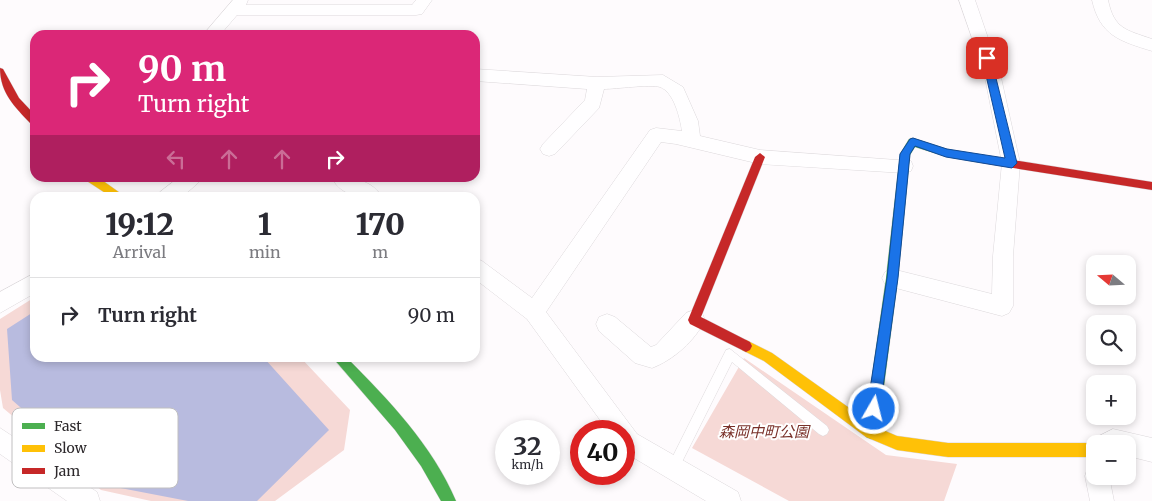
<!DOCTYPE html>
<html lang="en">
<head>
<meta charset="utf-8">
<style>
	body { margin:0; font-family:Merriweather,"Noto Sans JP",serif; background:#f7f7f7; color:#2b2b33; height:100vh; display:flex; flex-direction:column; font-size:19px; white-space:nowrap }
	* { box-sizing:border-box; margin:0 }
	p { font-size:16px; color:#7c7c81 }
	.icon { flex:none; width:28px; height:28px; fill:none; stroke:currentColor; stroke-width:2; stroke-linecap:round; stroke-linejoin:round }
	.map { position:relative; flex:1; overflow:hidden }
	.side { position:absolute; left:30px; top:192px; width:450px; height:170px; display:flex; flex-direction:column; background:#fff; border-radius:15px; box-shadow:0 2px 8px #0003 }
	.side>* { flex:none }
	.hud { position:absolute; left:30px; top:30px; width:450px; height:152px; border-radius:15px; box-shadow:0 2px 8px #0003; background:#db2777; color:#fff; overflow:hidden }
	.needle { width:32px; rotate:289deg }
	.controls { position:absolute; left:1086px; top:255px; display:grid; gap:10px }
	.controls a { display:grid; place-items:center; width:50px; height:50px; border-radius:10px; background:#fff; box-shadow:0 2px 8px #0003; font-size:25px }
	.speed { position:absolute; left:495px; top:420px; display:flex; gap:10px; font-size:25px; font-weight:700; text-align:center }
	.speed>* { display:grid; place-content:center; width:65px; height:65px; border-radius:50%; background:#fff; box-shadow:0 2px 8px #0003; line-height:1 }
	.speed small { font-size:12px; font-weight:400 }
	.speed .limit { border:8px solid #d22; background:#fff; color:#111 }
	.pin { position:absolute; display:grid; place-items:center; width:42px; height:42px; color:#fff; margin:-21px; border-radius:10px; box-shadow:0 2px 8px #0006 }
	.me { position:absolute; width:55px; margin:-28px; rotate:8deg; stroke-linejoin:round; filter:drop-shadow(0 0 4px #0008) }
	.turn { display:flex; align-items:center; gap:18px; height:105px; padding:0 25px; font-size:22px }
	.turn .icon { width:65px; height:65px; stroke-width:2.5 }
	.turn b { display:block; font-size:35px; line-height:42px }
	.lanes { display:flex; align-items:center; height:48px; padding:0 25px; background:#0003; justify-content:center; gap:25px; direction:ltr }
	.lanes .off { opacity:.35 }
	.eta { display:flex; justify-content:space-evenly; align-items:center; height:85px; text-align:center }
	.eta b { font-size:30px; font-weight:800; line-height:35px }
	ul { padding:0; list-style:none }
	li { display:flex; align-items:center; gap:15px; height:75px; padding:0 25px; border-top:1px solid #e1e1e2 }
	li div { flex:1 }
	li b { display:block; font-size:19px }
	li em { font-style:normal }
	.map>svg:first-child { display:block }
	.green { fill:#f6d9d6 }
	.water { fill:#b8bbdf }
	.lines { fill:none; stroke-linecap:round; stroke-linejoin:round }
	.lane-casing { stroke:#dcd8db; stroke-width:1 }
	.street-casing { stroke:#dcd8db; stroke-width:1 }
	.fast-casing { stroke:#dcd8db; stroke-width:1 }
	.slow-casing { stroke:#dcd8db; stroke-width:1 }
	.jam-casing { stroke:#dcd8db; stroke-width:1 }
	.lane { fill:#fffeff; fill-rule:evenodd }
	.street { fill:#fffeff; fill-rule:evenodd }
	.fast { fill:#4caf50; fill-rule:evenodd }
	.slow { fill:#ffc107; fill-rule:evenodd }
	.jam { fill:#c62828; fill-rule:evenodd }
	.route { fill:#1a73e8; stroke:#114b97 }
	.labels { text-anchor:middle; dominant-baseline:central; stroke-width:4; stroke-linejoin:round; paint-order:stroke }
	.park-label { font-size:15px; font-style:italic; fill:#793029; stroke:#fff }
	.key { fill:#fff; stroke:#c0bfc0; stroke-width:1 }
	.key-label { font-size:14px; fill:#2d292c }
</style>
</head>
<body>
<div class="map">
<svg width="1152" height="501" viewBox="0 0 1152 501">
	<rect width="100%" height="100%" fill="#fefbfd"/>
	<!-- green -->
	<g class="green">
		<polygon points="35,297 35,358 301,358 350,410 344,450 275,501 151,501 101,490 3,408 0,390 0,319"/>
		<polygon points="744,358 886,455 957,464 944,501 789,501 692,448"/>
	</g>
	<!-- water -->
	<polygon class="water" points="35,311 35,358 264,358 329,430 257,501 188,501 110,486 12,400 7,329"/>
	<g class="lines">
		<!-- lane casing -->
		<g class="lane-casing">
			<polygon id="lane" points="730,349 827,426 829,430 827,434 823,436 819,434 732,362 677,472 673,474 669,472 667,468 726,350"/>
		</g>
		<!-- street casing -->
		<g class="street-casing">
			<g id="street">
				<polygon points="233,0 248,0 246,5 412,5 416,0 432,0 422,14 416,15 237,15 220,35 203,35"/>
				<polygon points="959,0 975,0 1000,73 1020,163 1013,256 1013,306 1009,313 1002,316 892,287 885,284 882,278 885,272 892,269 992,294 993,256 1002,163 984,73"/>
				<path d="M1092 0H1108C1114 29 1126 30 1152 39V51C1120 41 1100 36 1092 0Z"/>
				<path d="M475 69 597 77 663 75 683 87 698 121 700 136 760 150 911 161 913 166 911 171 904 173 760 164 676 144 661 142 546 312 637 434 738 492 741 501H706L624 452V431H608L527 319 475 279V258L482 261 532 298 650 130 656 128 682 131C680 118 674 92 660 87 650 84 616 89 604 89L599 108 555 154 549 156 543 154 540 149 543 144 585 100 587 89 475 81Z"/>
				<polygon points="178,178 200,178 198,183 181,198 158,198 160,192"/>
				<path d="M332 178C349 176 374 180 382 198 364 198 341 197 332 178Z"/>
				<polygon points="35,273 35,293 0,313 0,292"/>
				<path d="M694 310 702 313 705 320C695 341 673 360 652 368L635 363 599 331 596 324 599 317 607 314 615 317 651 347 656 345 686 313Z"/>
				<polygon points="0,428 97,492 100,501 67,501 0,454"/>
				<polygon points="1113,429 1152,438 1152,462 1128,456 1128,444 1095,444 1099,436"/>
				<polygon points="1095,465 1095,476 1109,476 1114,501 1090,501 1085,476 1088,467"/>
			</g>
		</g>
		<!-- fast casing -->
		<g class="fast-casing">
			<g id="fast">
				<polygon points="913,138 947,149 982,155 987,159 982,163 947,157 915,147 910,155 898,278 878,432 876,437 871,439 866,437 864,432 886,278 900,154 909,139"/>
				<path d="M333 358H347C388 399 433 446 456 501H441L421 466 395 430Z"/>
			</g>
		</g>
		<!-- slow casing -->
		<g class="slow-casing">
			<g id="slow">
				<polygon points="86,178 99,178 127,198 113,198 87,181"/>
				<polygon points="746,340 772,353 876,427 897,436 948,443 1095,443 1095,457 948,457 897,450 866,437 764,361 742,350 740,346 742,342"/>
			</g>
		</g>
		<!-- jam casing -->
		<g class="jam-casing">
			<g id="jam">
				<path d="M0 68 3 69 19 98 35 115V125L31 124C15 107 0 93 0 68Z"/>
				<polygon points="760,153 765,157 701,317 750,342 752,346 750,350 746,352 690,324 688,320 755,157"/>
				<polygon points="982,155 1152,182 1152,190 982,163 977,159"/>
			</g>
		</g>
		<!-- lane -->
		<use href="#lane" class="lane"/>
		<!-- street -->
		<use href="#street" class="street"/>
		<!-- fast -->
		<use href="#fast" class="fast"/>
		<!-- slow -->
		<use href="#slow" class="slow"/>
		<!-- jam -->
		<use href="#jam" class="jam"/>
	</g>
	<!-- route -->
	<polygon class="route" points="987,55 991,58 1017,163 1012,168 946,157 915,146 910,154 898,278 880,409 878,413 874,415 869,413 867,409 887,278 900,154 910,139 913,138 947,149 1005,158 982,58"/>
	<g class="labels">
		<!-- park labels -->
		<g class="park-label">
			<text x="764" y="431">森岡中町公園</text>
		</g>
	</g>
	<!-- legend -->
	<rect x="12" y="408" width="166" height="80" rx="8" class="key"/>
	<rect x="22" y="423" width="23" height="6" fill="#4caf50"/>
	<rect x="22" y="445" width="23" height="7" fill="#ffc107"/>
	<rect x="22" y="468" width="23" height="6" fill="#c62828"/>
	<g class="key-label">
		<text x="54" y="431">Fast</text>
		<text x="54" y="453">Slow</text>
		<text x="54" y="476">Jam</text>
	</g>
</svg>
<div class="controls">
<a><svg class="needle" viewBox="-14 -14 28 28"><path d="M0-13l5 13h-10z" fill="#e53935"/><path d="M0 13l5-13h-10z" fill="#7c7c81"/></svg></a>
<a><svg class="icon" aria-label="search" viewBox="0 0 24 24"><circle cx="10" cy="10" r="6"/><path d="M15 15l6 6"/></svg></a>
<a>+</a>
<a>−</a>
</div>
<div class="speed"><div>32<small>km/h</small></div><div class="limit">40</div></div>
<div class="pin" style="left:987px;top:58px;background:#d93025"><svg class="icon" aria-label="arrive" viewBox="0 0 24 24"><path d="M6 21V4h12l-3 4 3 4H6"/></svg></div>
<svg class="me" style="left:874px;top:409px" viewBox="-20 -20 40 40"><circle r="17" fill="#1a73e8" stroke="#fff" stroke-width="3"/><path d="M0-11L8 9 0 5-8 9z" fill="#fff"/></svg>
<div class="hud">
<div class="turn"><svg class="icon" aria-label="right" viewBox="0 0 24 24"><path d="M7 20v-9h11M14 6l5 5-5 5"/></svg><div><b>90 m</b>Turn right</div></div>
<div class="lanes"><svg class="icon off" aria-label="left" viewBox="0 0 24 24"><path d="M17 20v-9H6M10 6l-5 5 5 5"/></svg><svg class="icon off" aria-label="ahead" viewBox="0 0 24 24"><path d="M12 20V5M6 11l6-6 6 6"/></svg><svg class="icon off" aria-label="ahead" viewBox="0 0 24 24"><path d="M12 20V5M6 11l6-6 6 6"/></svg><svg class="icon" aria-label="right" viewBox="0 0 24 24"><path d="M7 20v-9h11M14 6l5 5-5 5"/></svg></div>
</div>
<section class="side">
<div class="eta">
<div><b>19:12</b><p>Arrival</p></div>
<div><b>1</b><p>min</p></div>
<div><b>170</b><p>m</p></div>
</div>
<ul>
<li><svg class="icon" aria-label="right" viewBox="0 0 24 24"><path d="M7 20v-9h11M14 6l5 5-5 5"/></svg><div><b>Turn right</b></div><em>90 m</em></li>
</ul>
</section>
</div>
</body>
</html>
